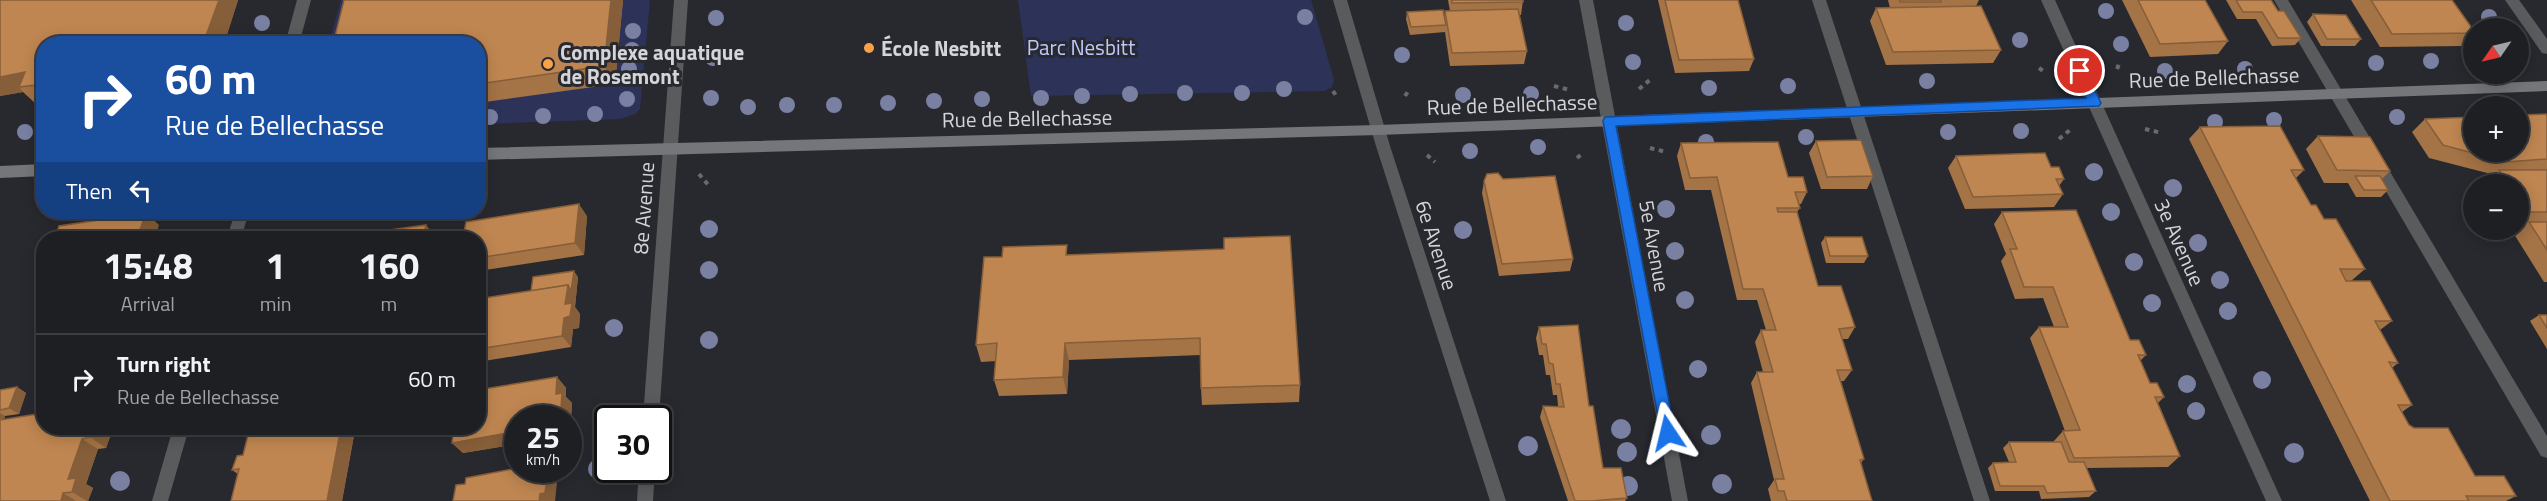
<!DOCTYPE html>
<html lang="en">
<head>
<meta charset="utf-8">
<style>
	body { margin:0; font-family:"Titillium Web",sans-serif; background:#26272b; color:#f1f3f6; height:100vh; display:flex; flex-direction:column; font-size:22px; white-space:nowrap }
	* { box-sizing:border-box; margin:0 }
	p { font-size:20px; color:#a1a2a6 }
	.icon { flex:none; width:33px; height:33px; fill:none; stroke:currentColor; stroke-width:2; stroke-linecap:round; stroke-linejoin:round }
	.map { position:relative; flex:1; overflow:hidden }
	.drawer { position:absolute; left:36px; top:231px; width:450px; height:204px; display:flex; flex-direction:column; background:#1e1f23; border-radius:24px; box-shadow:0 3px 15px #0003,0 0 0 2px #3c3d41 }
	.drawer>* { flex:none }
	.top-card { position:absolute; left:36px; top:36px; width:450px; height:183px; border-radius:24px; box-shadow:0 3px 15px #0003,0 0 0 2px #3c3d41; background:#1a4fa0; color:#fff; overflow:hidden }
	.needle { width:39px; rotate:236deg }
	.buttons { position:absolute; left:2463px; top:18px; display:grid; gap:12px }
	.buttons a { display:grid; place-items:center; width:66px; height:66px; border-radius:50%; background:#1e1f23; box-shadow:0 3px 15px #0003,0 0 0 2px #3c3d41; font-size:30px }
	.speed { position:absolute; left:504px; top:405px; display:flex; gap:12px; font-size:30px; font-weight:700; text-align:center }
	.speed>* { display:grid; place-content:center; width:78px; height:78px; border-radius:50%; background:#1e1f23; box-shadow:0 3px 15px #0003,0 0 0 2px #3c3d41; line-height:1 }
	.speed small { font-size:15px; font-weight:400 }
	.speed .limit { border:3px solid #111; border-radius:9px; background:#fff; color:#111 }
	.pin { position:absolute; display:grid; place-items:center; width:51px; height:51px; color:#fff; margin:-26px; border:3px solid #fff; border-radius:50%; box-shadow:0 2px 6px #0007 }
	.me { position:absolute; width:66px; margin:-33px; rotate:350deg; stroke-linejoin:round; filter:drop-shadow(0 0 4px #0008) }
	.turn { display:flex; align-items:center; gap:21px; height:126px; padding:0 30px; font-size:27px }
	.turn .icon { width:78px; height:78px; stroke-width:2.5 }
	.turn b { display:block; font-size:42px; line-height:51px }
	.then { display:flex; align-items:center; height:57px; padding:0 30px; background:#0003; gap:12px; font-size:22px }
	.eta { display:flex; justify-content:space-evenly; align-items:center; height:102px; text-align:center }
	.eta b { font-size:36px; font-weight:700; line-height:42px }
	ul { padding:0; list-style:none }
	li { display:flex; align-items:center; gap:18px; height:90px; padding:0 30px; border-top:2px solid #3c3d41 }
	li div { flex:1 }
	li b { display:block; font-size:22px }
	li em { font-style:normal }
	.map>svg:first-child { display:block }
	.green { fill:#2d3259 }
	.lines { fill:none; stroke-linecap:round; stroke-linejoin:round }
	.path { stroke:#696a6f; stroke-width:4; stroke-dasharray:4.5 4.5; stroke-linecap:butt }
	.lane { fill:#5a5b5d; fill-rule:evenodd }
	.street { fill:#5a5b5d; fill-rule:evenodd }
	.secondary { fill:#75767a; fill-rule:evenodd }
	.tree { fill:#7a80a1 }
	.wall { fill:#a47346 }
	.shaded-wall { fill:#865e39 }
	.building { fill:#bf8651; stroke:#865e39; stroke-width:1.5 }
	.route { fill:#1a73e8; stroke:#114b97; stroke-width:1.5 }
	.poi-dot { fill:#f7a149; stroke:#28292f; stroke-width:2 }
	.labels { text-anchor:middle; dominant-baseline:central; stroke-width:6; stroke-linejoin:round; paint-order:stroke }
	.park-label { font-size:21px; fill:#bdc7fe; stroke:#28292f }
	.poi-label { font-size:21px; font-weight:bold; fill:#d4d5d9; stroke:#28292f; text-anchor:start }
	.street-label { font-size:21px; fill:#d4d5d9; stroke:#28292f }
</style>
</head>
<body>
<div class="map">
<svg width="2547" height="501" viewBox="0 0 2547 501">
	<rect width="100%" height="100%" fill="#28292f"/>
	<!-- green -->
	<g class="green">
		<polygon points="341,0 650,0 640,109 635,114 620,119 479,124 478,44 329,44"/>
		<polygon points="1018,0 1311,0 1334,80 1332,87 1324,91 1031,96"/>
	</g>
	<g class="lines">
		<!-- path -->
		<g class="path">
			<polyline points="2039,68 2046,73"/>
			<polyline points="2117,69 2119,64"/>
			<polyline points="1554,86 1570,90"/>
			<polyline points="1639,89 1651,79"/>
			<polyline points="1333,91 1337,97"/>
			<polyline points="1405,96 1409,90"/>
			<polyline points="2145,129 2162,133"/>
			<polyline points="2059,139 2070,130"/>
			<polyline points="1650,148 1666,152"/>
			<polyline points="1427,155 1435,162"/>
			<polyline points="1577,158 1583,153"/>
			<polyline points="699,174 710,187"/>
		</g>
		<!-- lane -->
		<g class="lane">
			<polygon points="1812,0 1826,0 1990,501 1974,501"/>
			<polygon points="2274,0 2288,0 2547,436 2547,458 2541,456"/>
		</g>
		<!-- street -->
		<g class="street">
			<polygon points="297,0 311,0 299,44 285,44"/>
			<polygon points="674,0 688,0 659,418 643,418"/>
			<polygon points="1333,0 1347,0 1390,146 1506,501 1490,501 1376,146"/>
			<polygon points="1579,0 1593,0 1688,501 1672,501"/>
			<polygon points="2041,0 2055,0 2282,501 2266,501"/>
			<polygon points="2505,0 2519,0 2547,39 2547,54 2542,53"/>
			<polygon points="235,212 249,212 241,238 227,238"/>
			<polygon points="173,428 189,428 168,501 152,501"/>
			<polygon points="639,470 655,470 653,501 637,501"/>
		</g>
		<!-- secondary -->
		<g class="secondary">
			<polygon points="2547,81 2547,91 1378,135 478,160 478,148 1378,125"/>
			<polygon points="44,164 44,176 0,178 0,166"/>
		</g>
	</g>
	<!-- trees -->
	<g class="tree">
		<circle cx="2106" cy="11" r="8"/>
		<circle cx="1305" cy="17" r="8"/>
		<circle cx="2489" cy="17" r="8"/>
		<circle cx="716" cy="18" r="8"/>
		<circle cx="262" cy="23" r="8"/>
		<circle cx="1626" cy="23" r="8"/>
		<circle cx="633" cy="31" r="8"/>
		<circle cx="2020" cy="40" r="8"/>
		<circle cx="2121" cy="44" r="8"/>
		<circle cx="632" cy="50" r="8"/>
		<circle cx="1402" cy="55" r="8"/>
		<circle cx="713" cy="58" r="8"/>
		<circle cx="2431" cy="61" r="8"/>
		<circle cx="1633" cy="62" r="8"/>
		<circle cx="2376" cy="63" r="8"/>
		<circle cx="629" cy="69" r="8"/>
		<circle cx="2245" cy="69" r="8"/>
		<circle cx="2165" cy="71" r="8"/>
		<circle cx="1927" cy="81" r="8"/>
		<circle cx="1788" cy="86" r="8"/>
		<circle cx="1709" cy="88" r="8"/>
		<circle cx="1284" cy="89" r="8"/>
		<circle cx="1185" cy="93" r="8"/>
		<circle cx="1242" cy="93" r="8"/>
		<circle cx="1130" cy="94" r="8"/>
		<circle cx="1531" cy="94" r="8"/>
		<circle cx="1463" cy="95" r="8"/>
		<circle cx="1082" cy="96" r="8"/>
		<circle cx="711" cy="98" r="8"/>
		<circle cx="1041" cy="98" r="8"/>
		<circle cx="627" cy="99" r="8"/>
		<circle cx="982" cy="99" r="8"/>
		<circle cx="934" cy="101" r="8"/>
		<circle cx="888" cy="103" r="8"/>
		<circle cx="787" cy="105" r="8"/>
		<circle cx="834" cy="105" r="8"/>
		<circle cx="748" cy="107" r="8"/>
		<circle cx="595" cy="114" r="8"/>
		<circle cx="543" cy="116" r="8"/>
		<circle cx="490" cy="117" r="8"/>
		<circle cx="2397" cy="117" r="8"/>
		<circle cx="2274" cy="120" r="8"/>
		<circle cx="2215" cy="122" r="8"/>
		<circle cx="2021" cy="131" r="8"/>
		<circle cx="25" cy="132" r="8"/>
		<circle cx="1948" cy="132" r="8"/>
		<circle cx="1806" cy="137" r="8"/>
		<circle cx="1706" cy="142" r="8"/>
		<circle cx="1538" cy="147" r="8"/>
		<circle cx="1470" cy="151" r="8"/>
		<circle cx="2094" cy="172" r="9"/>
		<circle cx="2173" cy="188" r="9"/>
		<circle cx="1666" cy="209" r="9"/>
		<circle cx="2111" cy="212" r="9"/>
		<circle cx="709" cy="229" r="9"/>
		<circle cx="1463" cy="230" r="9"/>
		<circle cx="2198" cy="243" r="9"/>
		<circle cx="1675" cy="251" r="9"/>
		<circle cx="2134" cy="262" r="9"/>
		<circle cx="709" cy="270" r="9"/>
		<circle cx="2220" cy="280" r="9"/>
		<circle cx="1685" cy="300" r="9"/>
		<circle cx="2152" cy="303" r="9"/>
		<circle cx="2228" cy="311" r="9"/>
		<circle cx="614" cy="328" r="9"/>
		<circle cx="709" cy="340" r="9"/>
		<circle cx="1698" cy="369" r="9"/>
		<circle cx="2262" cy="380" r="9"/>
		<circle cx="2187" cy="384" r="9"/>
		<circle cx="2196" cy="411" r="9"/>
		<circle cx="1621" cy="429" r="10"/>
		<circle cx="1711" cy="435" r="10"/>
		<circle cx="1528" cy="446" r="10"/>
		<circle cx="1627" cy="452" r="10"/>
		<circle cx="2294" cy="453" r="10"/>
		<circle cx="598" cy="469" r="10"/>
		<circle cx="120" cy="481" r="10"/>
		<circle cx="1722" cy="484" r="10"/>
		<circle cx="1628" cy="486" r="10"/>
	</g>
	<!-- wall -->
	<g class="wall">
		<polygon points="0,0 238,0 224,44 44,44 44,103 36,104 23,92 0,96"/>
		<polygon points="344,0 623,0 615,84 478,103 478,44 333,44"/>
		<polygon points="1448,0 1523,0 1521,15 1519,15 1527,51 1524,64 1450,66 1445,32 1410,35 1406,19 1407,12 1444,18 1445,11 1450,11"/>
		<polygon points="1658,0 1738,0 1754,59 1749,71 1675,73"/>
		<polygon points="1888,0 1979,0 1976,6 2001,50 1993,63 1886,65 1870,21 1876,8 1890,8"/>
		<polygon points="2122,0 2205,0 2228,41 2218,54 2150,57"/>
		<polygon points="2226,0 2271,0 2278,11 2301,38 2295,45 2272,46 2256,19 2237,19"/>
		<polygon points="2351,0 2452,0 2474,31 2474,35 2462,46 2380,47"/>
		<polygon points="2313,14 2361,39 2355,46 2321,46 2307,22"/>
		<polygon points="2547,116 2547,282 2544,282 2514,234 2526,224 2518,224 2518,184 2486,184 2485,183 2495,174 2491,174 2429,158 2412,132 2425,119"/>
		<polygon points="2200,127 2304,170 2296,178 2311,205 2324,219 2365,269 2351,281 2346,281 2392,321 2380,330 2398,363 2392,368 2412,405 2402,412 2409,425 2475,476 2516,496 2506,501 2370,501 2189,139"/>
		<polygon points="2318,136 2390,171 2382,179 2388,190 2381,197 2356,197 2348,183 2324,183 2306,149"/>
		<polygon points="1816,141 1873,176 1867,189 1821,189 1809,153"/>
		<polygon points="1681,143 1788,177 1807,192 1801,204 1799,204 1800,208 1797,212 1818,286 1855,327 1848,339 1842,339 1852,370 1844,381 1841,381 1864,459 1861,463 1872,501 1771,501 1768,489 1774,480 1751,383 1757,372 1763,372 1755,342 1761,330 1766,330 1757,300 1737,300 1711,190 1685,190 1677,156"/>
		<polygon points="1956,156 2051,167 2064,179 2059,186 2063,194 2054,207 1965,209 1948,168"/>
		<polygon points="1484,181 1573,259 1570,271 1499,276 1482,193"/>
		<polygon points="2002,212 2146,355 2140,361 2150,383 2164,397 2158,403 2180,456 2168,467 2086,468 2096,491 2089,497 2041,499 2039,491 1995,491 1988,468 1993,463 2009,462 2003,448 2009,442 2053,442 2063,431 2065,431 2030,338 2039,327 2054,327 2043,298 2015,299 2001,261 2006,254 1994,224"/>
		<polygon points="587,216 584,255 478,271 478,238"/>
		<polygon points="1825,237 1868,256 1864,263 1826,263 1821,243"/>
		<polygon points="1069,254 1300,385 1299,402 1202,405 1201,388 1201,355 1069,360 1067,394 999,396 994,380 996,361 981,362 976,345"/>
		<polygon points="578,277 575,307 580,314 579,328 573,329 571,347 478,362 478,299 531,291"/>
		<polygon points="2539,315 2547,315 2547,349 2530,321"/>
		<polygon points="1539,327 1589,406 1603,468 1627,498 1625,501 1568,501 1540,417 1543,406 1558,406 1557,395 1553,395 1550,375 1546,375 1543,355 1539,355 1536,338"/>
		<polygon points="557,377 566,388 566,397 572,403 571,419 518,418 518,444 463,453 452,443 454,428 478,428 478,390"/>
		<polygon points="17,387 26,393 19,414 5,416 4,419 44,428 104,428 103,429 111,434 106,448 98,449 86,484 93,488 88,501 0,501 0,390"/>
		<polygon points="355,430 342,501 231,501 238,474 232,470"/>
	</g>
	<!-- shaded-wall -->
	<g class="shaded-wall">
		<polygon points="219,0 238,0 224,44 203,44"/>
		<polygon points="611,0 623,0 615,84 604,66"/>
		<polygon points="25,72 19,87 23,92 0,96 0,77"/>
		<polygon points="579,204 587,216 584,255 575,243"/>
		<polygon points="146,213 159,225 155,238 137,238"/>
		<polygon points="426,225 436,237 436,238 423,238"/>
		<polygon points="344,230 351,237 350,238 342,238"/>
		<polygon points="574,271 578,277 575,307 580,314 579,328 573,329 571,347 562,336 568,285"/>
		<polygon points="1065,343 1069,360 1067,394 1063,377"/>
		<polygon points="557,377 566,388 566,397 572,403 571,419 561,408 556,394"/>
		<polygon points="17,387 26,393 19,414 9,408"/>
		<polygon points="555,409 563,418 554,418"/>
		<polygon points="0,413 5,416 0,431"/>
		<polygon points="91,428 104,428 103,429 111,434 106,448 90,437"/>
		<polygon points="341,428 352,428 355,430 342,501 327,501"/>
		<polygon points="363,428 410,428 370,434"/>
		<polygon points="518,431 518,444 463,453 452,443"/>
		<polygon points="82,439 98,449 86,484 93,488 88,501 87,501 72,492 68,479"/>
		<polygon points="548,470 554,470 558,473 555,501 539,501 540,494"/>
		<polygon points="63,493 76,501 61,501"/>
	</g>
	<!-- building -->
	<g class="building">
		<polygon points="0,0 219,0 203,44 44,44 44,84 19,87 25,72 0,77"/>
		<polygon points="344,0 611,0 604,66 478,84 478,44 380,44 381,42 366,44 333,44"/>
		<polygon points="1452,0 1523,0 1523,2 1452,3"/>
		<polygon points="1665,0 1738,0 1754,59 1679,60"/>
		<polygon points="1899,0 1940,0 1941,2 1900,2"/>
		<polygon points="2138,0 2205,0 2228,41 2160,44"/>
		<polygon points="2236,0 2271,0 2278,11 2284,11 2301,38 2278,38 2262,12 2243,12"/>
		<polygon points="2371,0 2452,0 2474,31 2474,33 2392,34"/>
		<polygon points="1981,6 2001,50 1893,52 1876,8"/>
		<polygon points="1518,9 1527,51 1452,53 1445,11"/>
		<polygon points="1443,10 1446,25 1411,27 1407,12"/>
		<polygon points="2313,14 2346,15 2361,39 2327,39"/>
		<polygon points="2546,114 2547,116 2547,159 2506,162 2443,145 2425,119 2474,117 2474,152 2518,152 2518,115"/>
		<polygon points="2280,126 2304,170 2291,170 2311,205 2316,205 2324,219 2336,219 2365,269 2340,269 2346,281 2370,281 2392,321 2375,321 2398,363 2389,362 2412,405 2398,405 2409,425 2414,428 2448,428 2475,476 2504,476 2516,496 2466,496 2469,501 2390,501 2200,127"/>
		<polygon points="2318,136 2370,137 2390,171 2337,170"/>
		<polygon points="1861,140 1873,176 1827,177 1816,141"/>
		<polygon points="1778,142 1788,177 1803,177 1807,192 1795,192 1800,208 1777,208 1778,212 1797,212 1818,286 1841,286 1855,327 1839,329 1852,370 1837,370 1864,459 1860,460 1872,501 1787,501 1784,491 1778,491 1775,479 1784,479 1757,372 1773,372 1761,330 1776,330 1763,289 1743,289 1717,177 1690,178 1681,143"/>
		<polygon points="2045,153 2051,167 2059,167 2064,179 2056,179 2063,194 1973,197 1956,156"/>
		<polygon points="2499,170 2547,170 2547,212 2526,212 2518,200 2518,184 2508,184"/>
		<polygon points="1498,173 1503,179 1555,176 1573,259 1502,264 1484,181 1487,174"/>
		<polygon points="2355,176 2380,176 2388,190 2364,190"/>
		<polygon points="579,204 575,243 478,258 478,238 463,238 466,222"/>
		<polygon points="2076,210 2130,340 2139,340 2146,355 2138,355 2150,383 2157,383 2164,397 2155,397 2180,456 2074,458 2063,431 2080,430 2039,327 2068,327 2053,287 2024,287 2010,249 2017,249 2002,212"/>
		<polygon points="146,213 137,238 55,238 59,226"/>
		<polygon points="2529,222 2547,222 2547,250"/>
		<polygon points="426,225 423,238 355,238 355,235"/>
		<polygon points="344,230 342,238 299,238 300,237"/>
		<polygon points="1290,236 1300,385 1201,388 1200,338 1065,343 1063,377 994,380 997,343 976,345 984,257 1002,257 1003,247 1067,245 1066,255 1224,249 1224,238"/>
		<polygon points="1825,237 1862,237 1868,256 1830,256"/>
		<polygon points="44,269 44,277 40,277"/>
		<polygon points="574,271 571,291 568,285 531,291 533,277"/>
		<polygon points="568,285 565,304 572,303 570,316 564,318 562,336 478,349 478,299"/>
		<polygon points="2539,315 2547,315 2547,328"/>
		<polygon points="1578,325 1589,406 1593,406 1603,468 1621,468 1627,498 1591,501 1575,501 1543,406 1564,407 1560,384 1556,384 1553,364 1549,363 1546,344 1542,344 1539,327"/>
		<polygon points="557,377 556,394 562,393 561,408 555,409 554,418 518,418 518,431 452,443 454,428 478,428 478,390"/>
		<polygon points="17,387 9,408 0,410 0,390"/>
		<polygon points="44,413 44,428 94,428 90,437 82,439 68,479 76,478 72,492 63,493 61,501 0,501 0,420"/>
		<polygon points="292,428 341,428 327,501 231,501 239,469 232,470 237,456 243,455 248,435"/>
		<polygon points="2009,442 2061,442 2069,462 2084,462 2096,491 2047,493 2044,486 2000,486 1993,463 2016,462"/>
		<polygon points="518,468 518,470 548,470 545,493 540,494 539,501 453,501 456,485 465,484 466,478"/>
	</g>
	<!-- route -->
	<polygon class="route" points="2080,67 2084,68 2101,103 2099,106 1616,126 1675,433 1668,440 1662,438 1603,121 1605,117 2086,98 2074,71"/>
	<!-- markers -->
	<g class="poi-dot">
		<circle cx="869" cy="48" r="6"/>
		<circle cx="548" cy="64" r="6"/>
	</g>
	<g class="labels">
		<!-- park labels -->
		<g class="park-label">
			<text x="1081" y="47">Parc Nesbitt</text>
		</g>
		<!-- poi labels -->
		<g class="poi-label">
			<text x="881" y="48">École Nesbitt</text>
			<text x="560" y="52">Complexe aquatique<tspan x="560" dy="24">de Rosemont</tspan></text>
		</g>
		<!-- street labels -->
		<g class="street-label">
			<text transform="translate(2214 77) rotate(-2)">Rue de Bellechasse</text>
			<text transform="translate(1512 104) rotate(-2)">Rue de Bellechasse</text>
			<text transform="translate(1027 118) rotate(-1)">Rue de Bellechasse</text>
			<text transform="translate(643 208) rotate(-86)">8e Avenue</text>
			<text transform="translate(2180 242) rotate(66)">3e Avenue</text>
			<text transform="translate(1437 245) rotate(72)">6e Avenue</text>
			<text transform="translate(1655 246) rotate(80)">5e Avenue</text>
		</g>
	</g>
</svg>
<div class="buttons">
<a><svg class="needle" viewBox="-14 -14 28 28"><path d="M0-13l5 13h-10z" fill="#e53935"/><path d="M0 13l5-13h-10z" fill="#a1a2a6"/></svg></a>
<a>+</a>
<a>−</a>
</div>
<div class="speed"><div>25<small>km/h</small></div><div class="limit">30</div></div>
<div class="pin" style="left:2080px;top:71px;background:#d93025"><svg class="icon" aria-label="arrive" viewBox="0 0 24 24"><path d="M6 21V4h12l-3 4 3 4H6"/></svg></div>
<svg class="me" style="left:1668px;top:433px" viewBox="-20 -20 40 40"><path d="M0-17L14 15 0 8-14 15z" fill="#1a73e8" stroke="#fff" stroke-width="4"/></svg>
<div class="top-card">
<div class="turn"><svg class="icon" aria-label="right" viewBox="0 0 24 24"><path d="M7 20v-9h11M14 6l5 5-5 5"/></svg><div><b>60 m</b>Rue de Bellechasse</div></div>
<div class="then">Then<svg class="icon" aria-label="left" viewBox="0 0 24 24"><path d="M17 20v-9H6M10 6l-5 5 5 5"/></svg></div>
</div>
<section class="drawer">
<div class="eta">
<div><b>15:48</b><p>Arrival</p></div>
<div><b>1</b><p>min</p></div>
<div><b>160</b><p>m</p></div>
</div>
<ul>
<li><svg class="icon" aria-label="right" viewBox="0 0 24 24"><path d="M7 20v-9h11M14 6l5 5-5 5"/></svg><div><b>Turn right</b><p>Rue de Bellechasse</p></div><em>60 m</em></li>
</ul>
</section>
</div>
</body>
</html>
